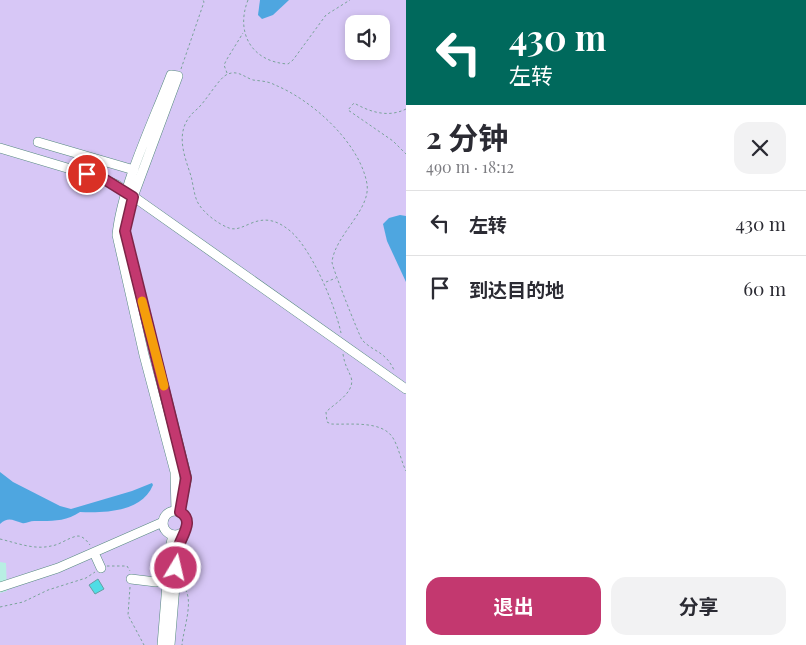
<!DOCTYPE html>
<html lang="zh">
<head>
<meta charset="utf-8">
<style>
	body { margin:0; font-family:"Playfair Display","Noto Sans SC",serif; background:#f2f2f3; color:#2b2b33; height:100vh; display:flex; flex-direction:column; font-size:19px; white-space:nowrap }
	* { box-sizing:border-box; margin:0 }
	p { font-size:16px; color:#7c7c81 }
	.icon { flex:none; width:28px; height:28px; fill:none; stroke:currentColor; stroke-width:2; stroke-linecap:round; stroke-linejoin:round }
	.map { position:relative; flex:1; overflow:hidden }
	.drawer { display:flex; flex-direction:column; background:#fff; width:400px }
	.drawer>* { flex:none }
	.banner { background:#00695c; color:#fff; overflow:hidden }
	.controls { position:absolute; left:345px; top:15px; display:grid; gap:10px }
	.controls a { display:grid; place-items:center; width:45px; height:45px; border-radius:10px; background:#fff; box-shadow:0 2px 8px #0003; font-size:25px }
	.pin { position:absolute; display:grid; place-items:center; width:42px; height:42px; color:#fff; margin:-21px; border:2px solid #fff; border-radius:50%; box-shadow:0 1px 5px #0007 }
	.me { position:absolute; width:55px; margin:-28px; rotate:9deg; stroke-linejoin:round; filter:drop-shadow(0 0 4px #0008) }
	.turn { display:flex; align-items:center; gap:18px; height:105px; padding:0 20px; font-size:22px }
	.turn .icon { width:65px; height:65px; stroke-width:2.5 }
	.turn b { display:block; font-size:35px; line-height:42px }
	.round { display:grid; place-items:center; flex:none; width:52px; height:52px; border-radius:15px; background:#f2f2f3 }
	.head { display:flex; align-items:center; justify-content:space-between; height:85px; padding:0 20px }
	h1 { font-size:30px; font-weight:700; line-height:38px }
	.primary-button { display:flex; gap:10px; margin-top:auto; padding:10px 20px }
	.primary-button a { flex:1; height:58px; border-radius:15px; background:#c3386f; color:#fff; font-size:20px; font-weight:700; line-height:58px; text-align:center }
	.primary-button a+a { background:#f2f2f3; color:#2b2b33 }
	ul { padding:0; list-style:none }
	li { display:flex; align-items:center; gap:15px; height:65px; padding:0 20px; border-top:1px solid #e1e1e2 }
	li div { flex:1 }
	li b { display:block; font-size:19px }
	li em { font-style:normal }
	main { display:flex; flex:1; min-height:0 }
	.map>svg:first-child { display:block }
	.green { fill:#d7c7f6; fill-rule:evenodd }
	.water { fill:#4ea6e0 }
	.building { fill:#4fdde5; stroke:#679ea2 }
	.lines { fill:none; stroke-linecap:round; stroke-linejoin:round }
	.minor-casing { stroke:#55897f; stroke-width:10 }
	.path { stroke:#7aa39a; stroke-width:1; stroke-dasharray:2.5 2.5; stroke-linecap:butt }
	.minor { stroke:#fff; stroke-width:9 }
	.route-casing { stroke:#7f2448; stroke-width:12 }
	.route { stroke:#c3386f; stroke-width:9 }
	.slow { stroke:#f59e0b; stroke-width:9 }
</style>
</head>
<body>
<main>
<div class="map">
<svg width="406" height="645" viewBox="0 0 406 645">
	<rect width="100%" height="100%" fill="#b8efe3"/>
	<!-- green -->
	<path class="green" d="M0 0H406V645H0V593L7 591 6 563 0 562ZM354 24H381V51H354Z"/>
	<!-- water -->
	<g class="water">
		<polygon points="260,0 289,0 273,15 262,19 258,15"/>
		<polygon points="400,215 406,216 406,282 387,241 383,224 389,218"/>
		<path d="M0 472 13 482 60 506 71 509 132 491 152 483 153 485C142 512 105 513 80 512 65 522 51 521 34 521 30 521 26 524 22 523 13 521 9 516 0 524Z"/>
	</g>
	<!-- building -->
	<polygon class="building" points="98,579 104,589 95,594 89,585"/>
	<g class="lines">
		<!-- minor casing -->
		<g class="minor-casing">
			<g id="minor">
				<polyline points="38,142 134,170"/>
				<polyline points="0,148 104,179 117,185 406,389"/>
				<circle cx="175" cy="523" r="12"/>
				<path d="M176 511 175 472 144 355 117 235C122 186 153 122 171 75L178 76 133 197 125 231 187 478 180 512"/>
				<polyline points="96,557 101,568"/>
				<polyline points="131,579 156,582"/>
				<polyline points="0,587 58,568 163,522"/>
				<polyline points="162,645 170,548 173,535"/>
				<polyline points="170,645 178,550 184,532"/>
			</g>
		</g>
		<!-- path -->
		<g class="path">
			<path d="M248 0C235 33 252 62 288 64L293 60 326 15 350 0"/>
			<polyline points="181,69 204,2 203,0"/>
			<polyline points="227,73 224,65 227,59 243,33"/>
			<path d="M406 109C388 118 370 112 354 103L348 110 393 141 406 154"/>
			<polyline points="326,282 336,278"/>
			<path d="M341 333C335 305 311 247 289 230 259 206 245 234 229 228 218 224 202 212 197 201 194 194 193 184 191 176 183 152 174 129 196 110 206 102 219 77 228 74 238 70 244 77 253 80 260 81 268 81 275 85 312 100 360 143 367 184 371 210 335 235 332 262 332 267 357 330 362 340 375 353 385 351 394 370"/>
			<path d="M343 354C345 366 347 367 351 377 356 392 335 403 326 412L327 422 331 424C350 425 382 420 393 438 399 448 401 461 406 471"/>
			<path d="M0 539C17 543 34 550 51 546 60 545 69 537 78 536 83 536 87 541 90 545"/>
			<polyline points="107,566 127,566 130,571"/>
			<path d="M182 586C196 596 183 630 182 645"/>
			<polyline points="130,587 128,615 144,645"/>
			<polyline points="0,607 23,602 48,590 86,578 95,572"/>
		</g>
		<!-- minor -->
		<use href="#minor" class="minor"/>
	</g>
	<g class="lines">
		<!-- route casing -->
		<g class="route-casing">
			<path id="route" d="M87 174 104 179 133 197 125 231 186 478 180 512C195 520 182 535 178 548 177 554 177 561 176 568"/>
		</g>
		<!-- route -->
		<use href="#route" class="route"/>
		<!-- slow -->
		<polyline class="slow" points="142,301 164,386"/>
	</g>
</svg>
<div class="controls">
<a><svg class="icon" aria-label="sound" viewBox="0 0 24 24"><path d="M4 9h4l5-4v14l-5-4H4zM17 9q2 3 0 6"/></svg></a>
</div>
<div class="pin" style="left:87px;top:174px;background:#d93025"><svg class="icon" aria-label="arrive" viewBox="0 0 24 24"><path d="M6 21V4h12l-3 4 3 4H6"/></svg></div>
<svg class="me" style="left:176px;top:568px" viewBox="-20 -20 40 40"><circle r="17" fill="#c3386f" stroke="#fff" stroke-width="3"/><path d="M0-11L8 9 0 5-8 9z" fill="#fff"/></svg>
</div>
<section class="drawer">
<div class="banner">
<div class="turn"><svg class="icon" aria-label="left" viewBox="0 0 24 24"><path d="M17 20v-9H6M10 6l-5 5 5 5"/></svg><div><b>430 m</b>左转</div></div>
</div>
<div class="head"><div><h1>2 分钟</h1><p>490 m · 18:12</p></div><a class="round"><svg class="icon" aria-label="close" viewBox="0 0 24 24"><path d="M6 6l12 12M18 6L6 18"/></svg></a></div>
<ul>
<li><svg class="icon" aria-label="left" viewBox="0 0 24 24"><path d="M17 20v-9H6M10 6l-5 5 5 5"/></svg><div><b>左转</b></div><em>430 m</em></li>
<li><svg class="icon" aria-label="arrive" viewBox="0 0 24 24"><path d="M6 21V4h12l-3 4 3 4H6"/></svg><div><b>到达目的地</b></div><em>60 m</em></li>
</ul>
<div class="primary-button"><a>退出</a><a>分享</a></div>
</section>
</main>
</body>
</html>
